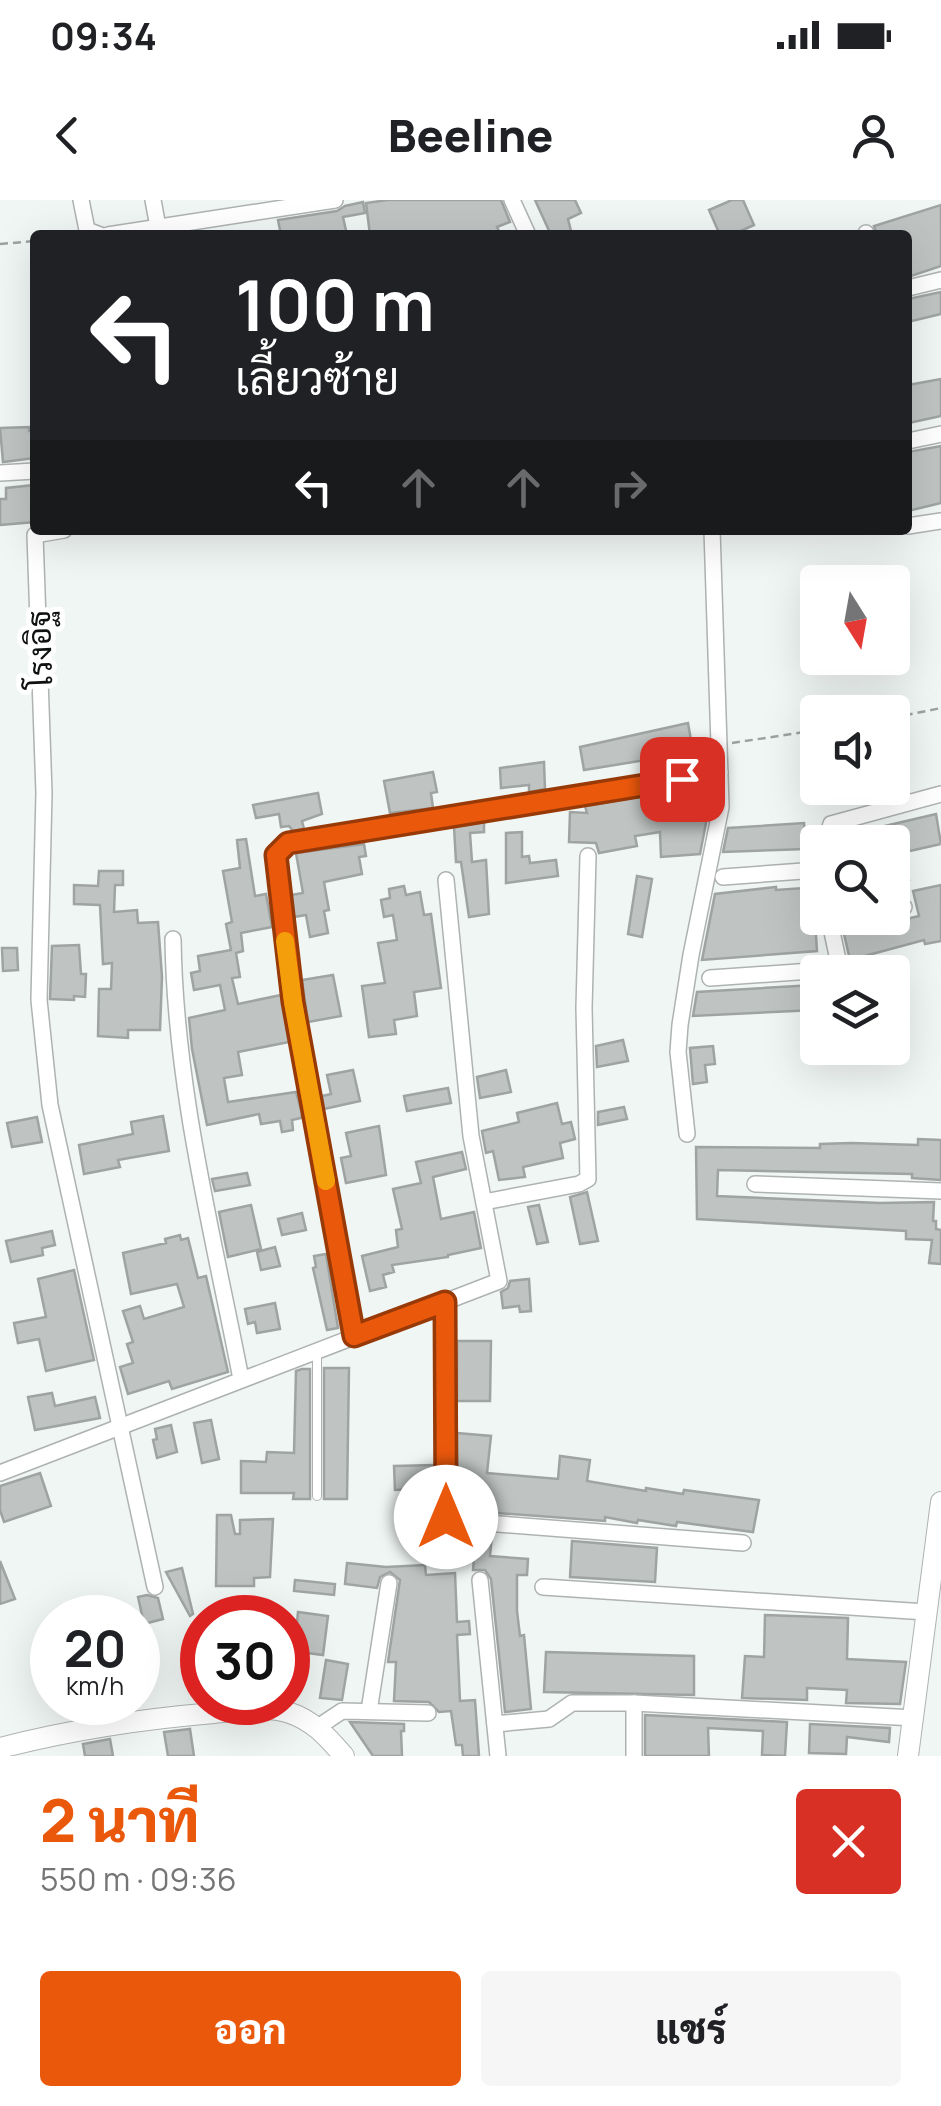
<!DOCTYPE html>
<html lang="th">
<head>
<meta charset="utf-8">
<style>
	body { margin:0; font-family:Manrope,Sarabun,sans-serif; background:#f6f6f6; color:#202124; height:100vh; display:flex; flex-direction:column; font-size:38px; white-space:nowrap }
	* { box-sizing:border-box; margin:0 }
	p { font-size:32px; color:#757577 }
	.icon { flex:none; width:55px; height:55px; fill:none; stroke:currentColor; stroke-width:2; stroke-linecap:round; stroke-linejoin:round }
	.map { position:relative; height:1556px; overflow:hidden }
	.panel { display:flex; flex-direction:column; background:#fff; flex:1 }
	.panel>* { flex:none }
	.hud { position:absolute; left:30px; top:30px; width:882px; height:305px; border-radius:10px; box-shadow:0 10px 40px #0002; background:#202124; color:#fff; overflow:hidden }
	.needle { width:65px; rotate:169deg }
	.fabs { position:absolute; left:800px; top:365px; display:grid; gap:20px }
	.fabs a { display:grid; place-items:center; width:110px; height:110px; border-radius:10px; background:#fff; box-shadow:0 10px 40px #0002; font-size:50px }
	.speed { position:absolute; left:30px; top:1395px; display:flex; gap:20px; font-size:50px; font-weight:700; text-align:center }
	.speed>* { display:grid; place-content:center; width:130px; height:130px; border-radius:50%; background:#fff; box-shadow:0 10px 40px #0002; line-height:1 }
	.speed small { font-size:25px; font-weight:400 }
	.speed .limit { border:15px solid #d22; background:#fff; color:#111 }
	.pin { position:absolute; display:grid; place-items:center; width:85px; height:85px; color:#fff; margin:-42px; border-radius:20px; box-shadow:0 5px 15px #0006 }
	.me { position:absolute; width:110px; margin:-55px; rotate:0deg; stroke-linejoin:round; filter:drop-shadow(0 0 8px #0008) }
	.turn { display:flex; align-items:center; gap:35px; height:210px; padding:0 40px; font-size:45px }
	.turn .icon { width:130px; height:130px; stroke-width:2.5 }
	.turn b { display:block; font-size:70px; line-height:85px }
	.lanes { display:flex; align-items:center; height:95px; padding:0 40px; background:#0003; justify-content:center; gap:50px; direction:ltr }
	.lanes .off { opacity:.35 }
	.round { display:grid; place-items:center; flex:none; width:105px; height:105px; border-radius:10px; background:#f6f6f6 }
	.summary { display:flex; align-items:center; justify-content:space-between; height:170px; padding:0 40px }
	h1 { font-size:60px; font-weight:800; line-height:75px; color:#ea580c }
	.primary-button { display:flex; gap:20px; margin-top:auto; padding:20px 40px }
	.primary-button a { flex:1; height:115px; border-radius:10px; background:#ea580c; color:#fff; font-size:40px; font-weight:800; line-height:115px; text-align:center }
	.primary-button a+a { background:#f6f6f6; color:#202124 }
	.status { display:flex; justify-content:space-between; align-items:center; height:70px; padding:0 50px; background:#fff; direction:ltr }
	.status svg { height:28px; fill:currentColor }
	header { display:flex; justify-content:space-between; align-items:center; height:130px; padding:0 40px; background:#fff; font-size:45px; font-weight:800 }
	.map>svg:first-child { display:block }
	.building { fill:#bfc4c2; stroke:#9fa4a2; stroke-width:2.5 }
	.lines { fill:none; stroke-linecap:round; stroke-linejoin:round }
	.service-casing { stroke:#aeb3b1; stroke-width:10 }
	.minor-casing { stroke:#aeb3b1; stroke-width:18 }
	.tertiary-casing { stroke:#aeb3b1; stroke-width:22 }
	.path { stroke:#9da2a0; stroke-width:2.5; stroke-dasharray:8 5; stroke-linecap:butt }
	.service { stroke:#fff; stroke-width:8 }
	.minor { stroke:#fff; stroke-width:15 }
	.tertiary { stroke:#fff; stroke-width:20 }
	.route-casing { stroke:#983908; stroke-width:25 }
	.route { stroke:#ea580c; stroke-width:18 }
	.slow { stroke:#f59e0b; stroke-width:18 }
	.labels { text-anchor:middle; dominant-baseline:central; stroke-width:10; stroke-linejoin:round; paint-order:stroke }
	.street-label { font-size:32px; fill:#0f1110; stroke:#fff }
</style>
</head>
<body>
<div class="status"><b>09:34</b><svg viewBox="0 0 49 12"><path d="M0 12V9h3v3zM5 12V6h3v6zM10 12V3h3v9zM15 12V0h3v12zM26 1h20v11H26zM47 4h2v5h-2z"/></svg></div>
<header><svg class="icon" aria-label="back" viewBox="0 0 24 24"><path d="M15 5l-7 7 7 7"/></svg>Beeline<svg class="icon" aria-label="person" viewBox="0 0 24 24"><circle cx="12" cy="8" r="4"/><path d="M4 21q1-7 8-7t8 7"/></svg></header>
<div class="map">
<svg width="941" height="1556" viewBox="0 0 941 1556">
	<rect width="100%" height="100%" fill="#f0f6f4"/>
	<!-- building -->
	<g class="building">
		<polygon points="388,0 501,0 510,22 497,27 501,35 370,35 366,3"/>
		<polygon points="535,0 575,0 581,13 568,19 572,35 551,35"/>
		<polygon points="732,0 743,0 754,25 732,35 720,35 709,10"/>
		<polygon points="363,2 365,13 343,17 347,35 281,35 278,20 337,11 345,6"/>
		<polygon points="941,5 941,66 908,77 908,35 877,35 874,26"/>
		<polygon points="941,92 941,114 908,122 908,99"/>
		<polygon points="941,179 941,216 909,223 908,185"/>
		<polygon points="29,227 29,231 35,231 35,258 3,262 0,228"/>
		<polygon points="941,246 941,303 908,311 908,252"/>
		<polygon points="35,285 35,322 0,325 0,299 6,299 6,288"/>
		<polygon points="688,523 691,540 662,546 664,557 584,570 580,547"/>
		<polygon points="544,562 545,589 529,592 529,585 501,588 500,568"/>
		<polygon points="433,572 437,592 431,593 433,608 390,613 384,581"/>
		<polygon points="704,586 706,623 700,654 661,657 660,632 635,636 637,646 599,653 596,643 569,642 570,612 587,613 585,606"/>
		<polygon points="318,593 322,614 302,621 304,629 293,631 289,626 281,627 279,614 256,618 253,605"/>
		<polygon points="936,614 941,644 901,653 909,680 892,685 892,642 857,642 855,633"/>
		<polygon points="484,622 484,632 470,633 472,662 486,660 489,714 469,717 461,662 456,662 454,627"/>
		<polygon points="804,623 806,649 723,652 728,628"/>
		<polygon points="522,632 522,657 529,656 530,663 556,660 558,676 506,683 506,633"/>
		<polygon points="246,639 255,696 266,694 272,727 241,733 243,751 236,753 240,777 232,778 238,804 281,795 289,842 238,852 242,875 224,878 228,902 296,892 302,914 301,918 292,920 293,930 282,932 280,921 261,924 259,914 207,925 192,849 189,818 225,810 220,785 194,790 191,773 200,771 198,756 231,750 226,724 232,722 223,671 240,668 237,640"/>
		<polygon points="364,644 366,656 359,657 362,674 324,682 329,710 324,711 328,733 310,737 306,715 294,717 291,695 303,693 296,653"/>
		<polygon points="99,671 123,671 123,685 115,685 114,712 137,710 138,723 158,722 162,777 160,830 128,830 128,838 98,836 99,789 111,789 112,763 103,764 100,705 74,704 74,685 98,686"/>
		<polygon points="637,676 652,679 642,737 628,734"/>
		<polygon points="941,685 941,741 925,744 924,740 850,760 844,734 919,716 913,691"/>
		<polygon points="404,686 406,695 420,692 424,715 431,714 441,788 414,792 417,816 394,820 396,834 369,837 362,786 385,783 378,743 397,740 393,715 384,717 381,700 390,698 389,689"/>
		<polygon points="776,687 776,690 804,688 806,721 815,720 817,751 702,760 715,694"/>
		<polygon points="79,745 81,774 86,774 85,797 74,796 74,800 50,799 52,746"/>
		<polygon points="2,748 17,748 18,770 3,771"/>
		<polygon points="333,775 341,816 308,822 302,780"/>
		<polygon points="814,785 815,810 693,816 697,792"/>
		<polygon points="623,840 628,861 597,867 596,846"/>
		<polygon points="713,846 715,864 705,865 707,882 693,884 690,848"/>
		<polygon points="353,870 360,901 324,909 322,896 331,894 327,875"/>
		<polygon points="506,870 511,892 480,898 477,877"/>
		<polygon points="448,888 451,903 407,911 404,896"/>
		<polygon points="557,903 562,924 571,922 575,939 560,943 563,958 523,967 525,977 499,980 493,951 486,953 482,931 519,922 517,913"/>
		<polygon points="624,907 627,919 598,925 598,912"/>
		<polygon points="163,916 169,951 118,960 120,967 84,974 79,945 133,934 131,922"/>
		<polygon points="37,917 42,942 12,947 7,923"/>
		<polygon points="379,926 386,975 346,983 341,958 351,956 346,933"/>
		<polygon points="918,939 941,940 941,980 912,978 912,974 718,970 717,996 880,1003 934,1002 933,1021 936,1021 936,1029 941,1030 941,1064 929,1063 932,1040 906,1039 906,1031 697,1019 696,947 820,948 820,944 851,943 918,945"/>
		<polygon points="462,952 466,969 433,977 441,1019 474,1012 481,1048 448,1055 448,1057 392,1065 394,1072 383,1075 386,1087 370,1091 362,1056 398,1047 396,1030 402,1029 393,989 421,983 416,962"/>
		<polygon points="247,973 250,985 215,991 212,979"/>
		<polygon points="587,992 598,1041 580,1044 570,997"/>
		<polygon points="251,1005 261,1049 228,1057 219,1012"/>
		<polygon points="539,1005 548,1042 537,1044 528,1007"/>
		<polygon points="302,1013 306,1030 282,1035 278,1019"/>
		<polygon points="52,1031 55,1045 42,1048 43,1055 11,1062 6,1041"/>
		<polygon points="180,1035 181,1040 188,1038 198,1078 206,1076 228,1172 172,1189 169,1181 128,1194 120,1167 133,1163 127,1144 133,1142 123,1111 140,1106 144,1119 184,1107 177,1084 131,1094 123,1053 166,1043 165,1039"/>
		<polygon points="275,1047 280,1066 261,1070 257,1052"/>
		<polygon points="326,1054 338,1128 327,1130 313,1068 316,1067 314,1056"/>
		<polygon points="74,1070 94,1160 46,1171 39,1139 18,1143 14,1123 46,1117 38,1079"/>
		<polygon points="529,1079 531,1111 520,1112 519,1106 503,1108 501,1092 508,1088 510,1081"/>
		<polygon points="275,1103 280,1129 257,1133 255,1122 248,1124 245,1109"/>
		<polygon points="457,1141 491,1141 490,1201 457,1201"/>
		<polygon points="324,1168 349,1168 347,1299 324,1299"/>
		<polygon points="302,1169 310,1169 310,1299 293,1299 294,1293 241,1293 241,1261 266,1262 267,1252 294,1253 296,1171"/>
		<polygon points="52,1193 55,1206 95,1197 100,1218 35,1230 28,1197"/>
		<polygon points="211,1220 219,1259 202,1263 194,1223"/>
		<polygon points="171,1225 177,1252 157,1258 153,1240 157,1239 155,1229"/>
		<polygon points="457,1233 491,1236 487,1273 558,1279 560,1256 590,1260 587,1281 646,1291 646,1288 683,1294 684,1290 759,1300 753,1332 677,1322 676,1326 638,1320 637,1323 605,1317 605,1321 458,1310"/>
		<polygon points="435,1265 435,1288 395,1290 394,1266"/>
		<polygon points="40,1273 51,1306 4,1322 0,1310 0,1286"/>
		<polygon points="217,1315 231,1315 235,1334 240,1334 240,1320 273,1319 270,1377 254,1378 254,1386 216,1386"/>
		<polygon points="476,1334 492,1335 490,1356 528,1359 527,1375 517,1375 517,1411 520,1436 524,1435 531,1509 505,1512 491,1379 485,1370 473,1370"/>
		<polygon points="572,1341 657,1348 655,1382 570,1377"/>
		<polygon points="0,1361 15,1399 0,1404"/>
		<polygon points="347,1363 386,1367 425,1365 426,1375 455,1373 457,1422 469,1421 470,1434 457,1435 460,1501 475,1500 479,1556 463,1556 462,1545 456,1545 451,1511 439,1512 429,1502 394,1501 396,1462 388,1462 400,1380 390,1372 380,1377 377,1388 345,1384"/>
		<polygon points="182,1368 193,1414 190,1416 166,1372"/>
		<polygon points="295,1380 335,1384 334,1395 294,1391"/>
		<polygon points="147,1395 158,1398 163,1419 144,1424 138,1397"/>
		<polygon points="298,1412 328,1416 323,1455 299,1452 300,1446 288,1444 288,1421 297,1422"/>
		<polygon points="765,1415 848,1418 847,1459 906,1462 900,1504 846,1503 847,1490 807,1488 807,1500 742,1498 745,1456 764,1457"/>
		<polygon points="546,1452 694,1456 694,1495 544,1492"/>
		<polygon points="326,1460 348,1464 342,1500 320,1498"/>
		<polygon points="645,1515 787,1522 785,1556 762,1555 763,1531 708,1528 709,1556 645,1556"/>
		<polygon points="350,1522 404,1524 404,1531 401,1531 402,1556 373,1556"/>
		<polygon points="810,1524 890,1528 889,1542 847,1537 846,1554 809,1553"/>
		<polygon points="190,1529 194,1556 168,1556 164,1532"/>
		<polygon points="110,1539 113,1556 85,1556 83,1544"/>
	</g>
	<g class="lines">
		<!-- service casing -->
		<g class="service-casing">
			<polyline id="service" points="317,1151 317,1296"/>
		</g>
		<!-- minor casing -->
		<g class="minor-casing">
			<g id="minor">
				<polyline points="81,0 87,30 100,35"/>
				<polyline points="153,0 158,27"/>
				<polyline points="512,0 528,35"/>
				<polyline points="866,33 866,35"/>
				<polyline points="108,35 335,0"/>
				<polyline points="908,88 941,80"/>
				<polyline points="908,241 941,234"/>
				<polyline points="0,273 35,271"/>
				<polyline points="908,326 941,321"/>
				<polyline points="64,330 35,335 44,593 39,800 50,905 155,1387"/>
				<polyline points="825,642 831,624 941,594"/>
				<polyline points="723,677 817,670"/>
				<polyline points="892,710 904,707"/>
				<polyline points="831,724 860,718"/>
				<path d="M173 739C175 888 213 1034 241 1179"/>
				<polyline points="710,778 840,769 829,718"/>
				<polyline points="687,934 678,852 680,825 691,755 721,607 712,330"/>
				<polyline points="755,984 941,991"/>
				<polyline points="484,1002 579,984 588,979 584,808 588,656"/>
				<polyline points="445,1102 447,1320 743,1343"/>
				<polyline points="354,1136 293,802 275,660 278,651 288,643 720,572"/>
				<polyline points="0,1273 499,1081 471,936 446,680"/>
				<polyline points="480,1380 498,1556"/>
				<polyline points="543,1387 926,1412"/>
				<polyline points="634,1503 634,1556"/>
				<polyline points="369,1511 389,1383"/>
				<polyline points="495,1524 549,1519 572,1503 634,1503 914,1518"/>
				<polyline points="318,1527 342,1511 428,1513"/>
			</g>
		</g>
		<!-- tertiary casing -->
		<g class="tertiary-casing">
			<g id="tertiary">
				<path d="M0 1548C70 1530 141 1519 214 1513 238 1511 267 1505 290 1513 314 1521 328 1538 344 1556"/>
				<polyline points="908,1556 941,1302"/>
			</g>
		</g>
		<!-- path -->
		<g class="path">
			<polyline points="63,35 71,33"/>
			<polyline points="0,44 35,41"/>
			<polyline points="892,518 941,508"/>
			<polyline points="732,543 818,530"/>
		</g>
		<!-- service -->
		<use href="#service" class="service"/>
		<!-- minor -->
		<use href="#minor" class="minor"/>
		<!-- tertiary -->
		<use href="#tertiary" class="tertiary"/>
	</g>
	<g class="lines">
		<!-- route casing -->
		<g class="route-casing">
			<polyline id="route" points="446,1317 445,1102 354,1136 293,802 276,655 288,643 682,579"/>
		</g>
		<!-- route -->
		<use href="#route" class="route"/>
		<!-- slow -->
		<polyline class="slow" points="285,741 293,802 326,981"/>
	</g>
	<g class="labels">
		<!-- street labels -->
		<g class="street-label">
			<text transform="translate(39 449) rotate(-92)">โรงอิฐ</text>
		</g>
	</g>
</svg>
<div class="fabs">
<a><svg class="needle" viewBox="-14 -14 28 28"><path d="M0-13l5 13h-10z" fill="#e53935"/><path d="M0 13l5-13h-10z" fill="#757577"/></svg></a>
<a><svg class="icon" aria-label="sound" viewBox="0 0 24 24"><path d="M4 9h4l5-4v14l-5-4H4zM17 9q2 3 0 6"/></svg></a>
<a><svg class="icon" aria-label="search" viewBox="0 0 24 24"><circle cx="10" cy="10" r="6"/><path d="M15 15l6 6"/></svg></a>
<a><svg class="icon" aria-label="layers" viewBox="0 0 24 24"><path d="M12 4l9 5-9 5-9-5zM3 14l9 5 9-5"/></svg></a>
</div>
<div class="speed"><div>20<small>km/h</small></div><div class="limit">30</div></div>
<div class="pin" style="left:682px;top:579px;background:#d93025"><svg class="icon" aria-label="arrive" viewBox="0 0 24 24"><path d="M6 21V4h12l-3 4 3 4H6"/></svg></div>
<svg class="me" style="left:446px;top:1317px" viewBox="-20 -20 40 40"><circle r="19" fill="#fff"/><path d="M0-13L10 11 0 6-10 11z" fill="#ea580c"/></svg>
<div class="hud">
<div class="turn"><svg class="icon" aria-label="left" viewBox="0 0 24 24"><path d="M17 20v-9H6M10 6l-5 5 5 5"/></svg><div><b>100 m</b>เลี้ยวซ้าย</div></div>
<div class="lanes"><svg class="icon" aria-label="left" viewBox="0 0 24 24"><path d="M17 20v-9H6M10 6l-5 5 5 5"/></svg><svg class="icon off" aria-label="ahead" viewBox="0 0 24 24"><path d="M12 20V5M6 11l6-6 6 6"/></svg><svg class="icon off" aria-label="ahead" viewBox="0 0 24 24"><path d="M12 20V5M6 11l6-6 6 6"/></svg><svg class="icon off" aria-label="right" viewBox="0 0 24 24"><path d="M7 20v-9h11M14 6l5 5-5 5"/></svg></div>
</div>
</div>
<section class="panel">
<div class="summary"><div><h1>2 นาที</h1><p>550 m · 09:36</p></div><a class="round" style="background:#d93025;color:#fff"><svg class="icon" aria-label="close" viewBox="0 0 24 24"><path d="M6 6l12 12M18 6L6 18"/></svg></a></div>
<div class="primary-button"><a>ออก</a><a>แชร์</a></div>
</section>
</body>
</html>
